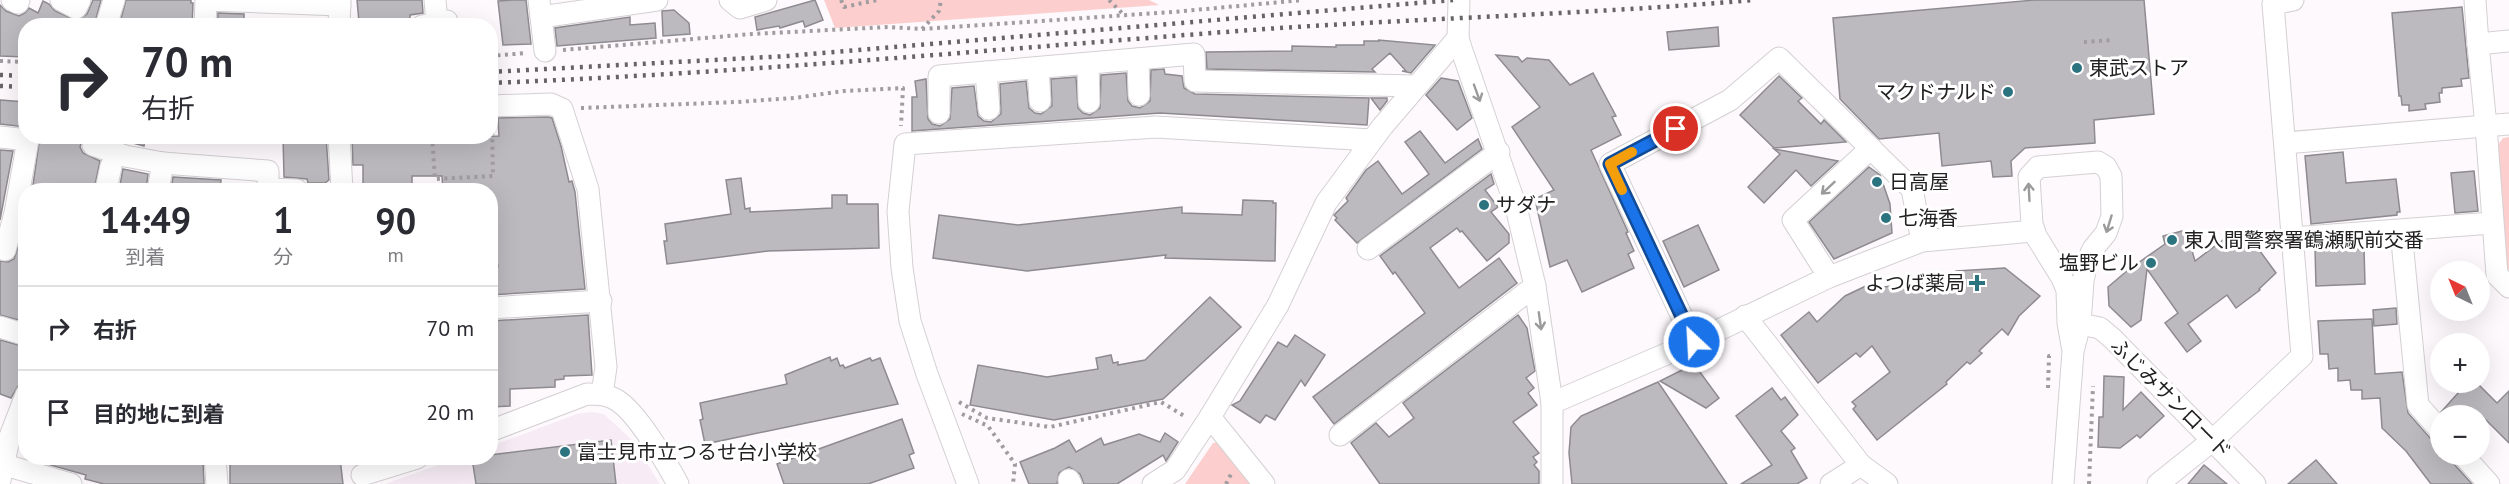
<!DOCTYPE html>
<html lang="ja">
<head>
<meta charset="utf-8">
<style>
	body { margin:0; font-family:"PT Sans","Noto Sans JP",sans-serif; background:#f2f2f3; color:#2b2b33; height:100vh; display:flex; flex-direction:column; font-size:22px; white-space:nowrap }
	* { box-sizing:border-box; margin:0 }
	p { font-size:20px; color:#7c7c81 }
	.icon { flex:none; width:33px; height:33px; fill:none; stroke:currentColor; stroke-width:2; stroke-linecap:round; stroke-linejoin:round }
	.map { position:relative; flex:1; overflow:hidden }
	.drawer { position:absolute; left:18px; top:183px; width:480px; height:282px; display:flex; flex-direction:column; background:#fff; border-radius:24px; box-shadow:0 6px 24px #0002 }
	.drawer>* { flex:none }
	.banner { position:absolute; left:18px; top:18px; width:480px; height:126px; border-radius:24px; box-shadow:0 6px 24px #0002; background:#fff; color:#2b2b33; overflow:hidden }
	.needle { width:39px; rotate:317deg }
	.fabs { position:absolute; left:2430px; top:261px; display:grid; gap:12px }
	.fabs a { display:grid; place-items:center; width:60px; height:60px; border-radius:50%; background:#fff; box-shadow:0 6px 24px #0002; font-size:30px }
	.pin { position:absolute; display:grid; place-items:center; width:51px; height:51px; color:#fff; margin:-26px; border:3px solid #fff; border-radius:50%; box-shadow:0 2px 6px #0007 }
	.me { position:absolute; width:66px; margin:-33px; rotate:335deg; stroke-linejoin:round; filter:drop-shadow(0 0 4px #0008) }
	.turn { display:flex; align-items:center; gap:21px; height:126px; padding:0 24px; font-size:27px }
	.turn .icon { width:78px; height:78px; stroke-width:2.5 }
	.turn b { display:block; font-size:42px; line-height:51px }
	.eta { display:flex; justify-content:space-evenly; align-items:center; height:102px; text-align:center }
	.eta b { font-size:36px; font-weight:700; line-height:42px }
	ul { padding:0; list-style:none }
	li { display:flex; align-items:center; gap:18px; height:84px; padding:0 24px; border-top:2px solid #e1e1e2 }
	li div { flex:1 }
	li b { display:block; font-size:22px }
	li em { font-style:normal }
	.map>svg:first-child { display:block }
	.built { fill:#f7ecf5 }
	.green { fill:#fccfce }
	.building { fill:#bdbabf; stroke:#8d8b90; stroke-width:1.5 }
	.lines { fill:none; stroke-linecap:round; stroke-linejoin:round }
	.minor-casing { stroke:#d4d0d3; stroke-width:23 }
	.path { stroke:#a09c9f; stroke-width:4; stroke-dasharray:3 4.5; stroke-linecap:butt }
	.minor { stroke:#fff; stroke-width:21 }
	.rail { stroke:#676466; stroke-width:4.5; stroke-dasharray:3 6; stroke-linecap:butt }
	.oneway { stroke:#9c9b9b }
	.route-casing { stroke:#114b97; stroke-width:15 }
	.route { stroke:#1a73e8; stroke-width:10 }
	.slow { stroke:#f59e0b; stroke-width:10 }
	.poi-dot { fill:#2c7380; stroke:#fff; stroke-width:2 }
	.labels { text-anchor:middle; dominant-baseline:central; stroke-width:6; stroke-linejoin:round; paint-order:stroke }
	.poi-label { font-size:20px; fill:#222021; stroke:#fff; text-anchor:start }
	.street-label { font-size:20px; fill:#222021; stroke:#fff }
</style>
</head>
<body>
<div class="map">
<svg width="2509" height="484" viewBox="0 0 2509 484">
	<rect width="100%" height="100%" fill="#fef9fd"/>
	<!-- built -->
	<polygon class="built" points="592,412 604,414 633,441 660,484 385,484 458,458 490,458 491,446 577,414"/>
	<!-- green -->
	<g class="green">
		<polygon points="824,0 1149,0 1159,5 835,28"/>
		<polygon points="2509,137 2509,271 2506,263 2497,146 2503,138"/>
		<polygon points="1223,441 1254,484 1185,484 1213,443"/>
	</g>
	<!-- building -->
	<g class="building">
		<polygon points="93,0 101,0 94,26 26,26 26,57 0,56 0,5 6,11 19,16 25,13 29,8 38,13 43,1 49,4 55,11 77,21 87,14"/>
		<polygon points="126,0 191,0 191,3 193,3 192,26 119,26"/>
		<polygon points="357,0 422,0 423,13 410,15 410,19 359,22"/>
		<polygon points="512,0 526,0 531,44 503,45 498,1"/>
		<polygon points="815,0 823,20 805,27 803,21 780,28 779,26 757,30 755,17"/>
		<polygon points="2035,0 2144,0 2154,114 2094,120 2095,143 2025,148 2011,161 2012,176 1993,177 1991,161 1942,166 1939,133 1879,139 1840,99 1833,18"/>
		<polygon points="2462,7 2469,78 2461,79 2462,86 2442,88 2442,93 2439,93 2440,102 2425,104 2426,109 2409,111 2409,105 2402,105 2401,96 2399,96 2392,13"/>
		<polygon points="674,10 689,23 690,34 663,36 662,11"/>
		<polygon points="218,13 244,14 244,26 218,26"/>
		<polygon points="630,17 630,25 655,23 656,38 557,46 555,28"/>
		<polygon points="1718,27 1719,46 1669,50 1667,32"/>
		<polygon points="1378,40 1435,45 1411,73 1402,71 1406,71 1390,53 1372,69 1375,72 1207,69 1206,52 1292,51 1292,46 1336,47 1336,45 1364,45 1364,41 1380,41"/>
		<polygon points="1496,55 1518,57 1522,62 1527,58 1549,60 1570,85 1593,73 1616,116 1612,117 1621,135 1591,150 1628,232 1626,233 1634,251 1628,254 1634,268 1582,292 1567,260 1550,267 1535,199 1554,190 1512,127 1540,107"/>
		<polygon points="1164,69 1165,74 1182,76 1184,88 1195,94 1369,98 1367,125 1160,113 912,131 912,97 917,97 915,81 926,79 928,119 932,124 940,126 950,119 952,88 974,86 978,116 984,121 991,122 1001,114 1000,84 1026,81 1029,108 1035,113 1041,114 1052,106 1051,79 1076,77 1078,108 1083,113 1090,115 1100,108 1101,75 1126,73 1128,101 1132,106 1140,108 1150,101 1151,70"/>
		<polygon points="1779,76 1802,98 1798,101 1821,124 1824,120 1846,142 1774,148 1740,115"/>
		<polygon points="1441,78 1458,81 1472,118 1457,130 1426,95"/>
		<polygon points="1371,98 1387,98 1387,101 1380,110"/>
		<polygon points="0,100 26,102 26,127 0,124"/>
		<polygon points="548,117 552,118 561,146 569,182 572,181 575,192 585,289 490,295 490,267 498,267 490,213 490,190 443,190 442,176 412,176 412,185 388,186 388,190 363,190 363,165 353,165 352,136 425,136 426,138 499,136 498,118"/>
		<polygon points="1420,131 1445,163 1478,139 1482,149 1357,243 1335,220 1337,218 1334,215 1348,201 1346,198 1366,170 1378,161 1402,194 1429,174 1405,142"/>
		<polygon points="40,136 84,136 80,147 83,153 100,161 94,190 53,190 33,185"/>
		<polygon points="107,136 145,136 144,146"/>
		<polygon points="283,136 326,136 329,180 325,183 308,183 307,179 284,177"/>
		<polygon points="1774,149 1791,152 1838,161 1811,186 1796,170 1764,203 1748,187 1780,154"/>
		<polygon points="0,150 13,151 0,220"/>
		<polygon points="2343,152 2346,183 2396,179 2400,212 2397,212 2397,215 2311,224 2305,156"/>
		<polygon points="1869,167 1880,175 1890,204 1892,233 1834,259 1809,222"/>
		<polygon points="123,169 148,174 146,190 119,190"/>
		<polygon points="2474,171 2478,211 2455,213 2451,173"/>
		<polygon points="1491,174 1494,184 1485,190 1498,207 1491,212 1509,234 1509,243 1487,261 1462,231 1460,232 1457,228 1430,248 1459,288 1499,258 1517,283 1334,424 1313,397 1425,313 1395,272 1393,274 1380,256"/>
		<polygon points="173,177 221,180 220,190 171,190"/>
		<polygon points="741,178 745,209 750,208 750,212 832,208 832,195 847,195 847,204 878,204 879,248 768,251 667,264 664,241 667,241 665,224 731,214 726,180"/>
		<polygon points="1243,200 1273,201 1273,203 1276,203 1275,261 1165,258 1166,255 1027,271 933,258 939,215 1018,225 1182,207 1182,213 1242,215"/>
		<polygon points="26,223 26,322 0,315 0,261 8,262 14,259"/>
		<polygon points="1698,225 1719,270 1684,287 1663,241"/>
		<polygon points="2186,230 2195,261 2223,240 2227,245 2246,232 2276,273 2259,289 2260,290 2236,308 2227,295 2188,324 2201,341 2187,352 2165,323 2178,313 2147,269 2141,320 2131,327 2109,306 2108,287 2128,270 2165,244 2163,236"/>
		<polygon points="2352,246 2353,249 2364,249 2365,284 2316,286 2315,249"/>
		<polygon points="2005,268 2040,296 2019,316 2008,335 2002,329 1979,351 1982,353 1970,364 1967,362 1946,382 1947,384 1877,440 1853,409 1856,406 1852,402 1890,372 1872,346 1860,357 1856,353 1818,383 1781,335 1809,312 1817,322 1845,296 1868,285 1871,288 1927,283 1938,288 1956,271"/>
		<polygon points="1210,297 1241,327 1163,399 1054,420 970,405 978,365 1047,377 1098,369 1096,358 1111,355 1113,363 1118,362 1118,365 1145,360"/>
		<polygon points="2396,308 2397,324 2374,326 2373,310"/>
		<polygon points="588,315 592,375 564,376 564,379 555,380 555,387 510,389 510,406 491,407 490,321"/>
		<polygon points="1518,315 1527,328 1535,371 1526,378 1534,388 1528,393 1537,405 1513,422 1539,453 1533,457 1537,462 1534,465 1539,471 1539,484 1380,484 1351,443 1376,423 1389,437 1414,418 1403,403"/>
		<polygon points="2372,319 2375,374 2402,372 2408,413 2430,438 2439,442 2440,454 2449,454 2453,463 2472,484 2431,484 2406,451 2382,428 2380,398 2362,399 2362,390 2351,390 2350,380 2338,381 2338,368 2329,369 2328,354 2320,354 2318,321"/>
		<polygon points="1295,335 1325,355 1305,386 1301,380 1275,420 1266,415 1260,423 1232,405 1240,401 1278,342 1287,347"/>
		<polygon points="0,340 26,347 26,382 18,386 11,398 0,394"/>
		<polygon points="830,357 831,361 837,358 840,366 843,365 845,368 870,358 872,361 880,358 898,404 705,444 700,420 703,419 700,403 787,384 785,375"/>
		<polygon points="1694,364 1719,398 1706,408 1660,381"/>
		<polygon points="2104,376 2124,377 2123,410 2141,392 2164,416 2140,438 2137,435 2120,448 2098,447 2099,417 2103,417"/>
		<polygon points="1658,382 1727,484 1572,484 1569,453 1571,427 1581,416"/>
		<polygon points="2468,382 2476,382 2497,403 2509,391 2509,443 2482,416 2444,416 2441,412"/>
		<polygon points="1772,388 1781,400 1785,397 1798,415 1781,431 1795,448 1791,451 1807,478 1797,484 1741,484 1772,465 1736,416"/>
		<polygon points="902,419 914,453 909,455 914,468 868,484 784,484 777,464"/>
		<polygon points="1165,433 1178,442 1166,461 1163,455 1117,484 1084,484 1080,474 1069,467 1059,473 1057,484 1029,484 1020,462 1055,448 1069,440 1076,452 1101,438 1104,445 1139,434 1160,442"/>
		<polygon points="611,440 616,484 476,484 472,458 490,458 490,455"/>
		<polygon points="41,458 182,458 203,462 204,484 104,484 85,479 86,475 40,462"/>
		<polygon points="230,458 340,458 343,484 230,484"/>
		<polygon points="2316,460 2337,484 2288,484"/>
		<polygon points="2204,465 2227,484 2188,484"/>
	</g>
	<g class="lines">
		<!-- minor casing -->
		<g class="minor-casing">
			<g id="minor">
				<polyline points="12,0 18,3 19,0"/>
				<polyline points="61,0 76,8 80,0"/>
				<polyline points="435,0 437,23"/>
				<polyline points="539,0 541,17 657,0"/>
				<polyline points="730,0 740,8 766,0"/>
				<polyline points="1459,0 1458,38 1461,48 1516,207 1535,286 1552,403 1552,484"/>
				<polyline points="2475,0 2478,44"/>
				<polyline points="541,17 545,51"/>
				<polyline points="106,26 114,0"/>
				<polyline points="205,26 206,0 340,5"/>
				<polyline points="339,26 340,0"/>
				<polyline points="422,26 447,21"/>
				<polyline points="2509,41 2478,44 2486,126 2497,275 2509,287"/>
				<polyline points="1138,59 1139,95"/>
				<polyline points="1088,64 1089,102"/>
				<polyline points="1038,68 1040,101"/>
				<polyline points="986,72 989,109"/>
				<polyline points="490,106 551,104 562,109 588,189 606,367 602,394"/>
				<polyline points="939,113 939,76 1194,54 1195,81 1416,86"/>
				<polyline points="339,136 342,190"/>
				<polyline points="0,137 28,140 15,213 5,250"/>
				<polyline points="2285,143 2509,124"/>
				<polyline points="93,145 125,156 163,163"/>
				<polyline points="106,190 111,166"/>
				<polyline points="158,190 163,163 268,171 268,189 297,190"/>
				<polyline points="2401,231 2418,405 2440,430"/>
				<polyline points="2292,238 2492,223"/>
				<polyline points="1368,249 1499,152"/>
				<polyline points="1829,277 1793,220 1871,148"/>
				<polyline points="490,308 601,301"/>
				<polyline points="1745,316 1861,465 1887,484"/>
				<polyline points="2080,324 2100,328 2113,339 2255,484"/>
				<polyline points="0,327 26,335"/>
				<polyline points="1694,342 1610,164 1730,100 1779,58 1912,189 1922,241"/>
				<polyline points="1552,403 1694,342 1829,277 1922,241 2034,231"/>
				<polyline points="1210,417 1264,484"/>
				<path d="M490 431 587 394C598 394 608 394 618 401 638 414 666 462 678 484"/>
				<polyline points="1340,435 1535,286"/>
				<polyline points="2462,454 2489,484"/>
				<polyline points="215,458 217,484"/>
				<polyline points="5,465 71,484"/>
				<polyline points="362,475 417,458"/>
				<polyline points="0,480 9,439 26,395"/>
				<polyline points="1069,480 1071,484"/>
				<polyline points="968,484 927,374 910,321 902,268 898,211 905,144 1156,127 1371,140"/>
				<polyline points="1153,484 1175,470 1210,417 1278,305 1326,203 1382,127 1458,38"/>
				<polyline points="1831,484 1861,465"/>
				<polyline points="2063,484 2073,351 2080,324 2083,281 2087,262 2093,249 2106,233 2112,216 2111,176 2106,167 2098,162 2038,167 2029,177 2032,224 2036,236 2062,278 2067,290 2068,323 2073,351"/>
				<polyline points="2158,484 2213,440 2302,356 2273,4 2293,0"/>
			</g>
		</g>
		<!-- path -->
		<g class="path">
			<polyline points="841,0 844,7 877,0"/>
			<polyline points="1109,0 1125,16"/>
			<polyline points="922,29 939,11 941,0"/>
			<polyline points="2084,42 2114,40"/>
			<polyline points="563,50 752,34 888,27 922,29 1173,12 1303,0"/>
			<polyline points="490,56 526,53"/>
			<polyline points="0,61 26,62"/>
			<polyline points="581,108 737,102 794,98 844,91 903,88 901,126"/>
			<polyline points="432,136 435,179 493,176 492,125"/>
			<polyline points="2048,388 2049,356 2054,356"/>
			<polyline points="959,402 987,418 1050,427 1161,402 1186,417"/>
			<polyline points="962,414 988,426 1015,464 1013,484"/>
			<polyline points="1226,484 1231,474"/>
			<polyline points="2089,484 2093,386"/>
		</g>
		<!-- minor -->
		<use href="#minor" class="minor"/>
		<!-- rail -->
		<g class="rail">
			<polyline points="490,72 788,56 1453,0"/>
			<polyline points="0,75 26,76"/>
			<path d="M490 83C749 73 1007 48 1265 29 1428 18 1591 14 1754 0"/>
			<polyline points="0,86 26,87"/>
		</g>
	</g>
	<!-- one-way arrows -->
	<defs><path id="oneway-shaft" d="M-6 0H5M1.5-3L5.5 0L1.5 3" fill="none" stroke-width="1.6" stroke-linecap="round" stroke-linejoin="round" transform="scale(1.5)"/></defs>
	<g class="oneway">
		<use href="#oneway-shaft" transform="translate(1477 93) rotate(70)"/>
		<use href="#oneway-shaft" transform="translate(1828 188) rotate(137)"/>
		<use href="#oneway-shaft" transform="translate(2029 192) rotate(-93)"/>
		<use href="#oneway-shaft" transform="translate(2109 224) rotate(107)"/>
		<use href="#oneway-shaft" transform="translate(1540 321) rotate(82)"/>
	</g>
	<g class="lines">
		<!-- route casing -->
		<g class="route-casing">
			<polyline id="route" points="1676,129 1610,164 1694,342"/>
		</g>
		<!-- route -->
		<use href="#route" class="route"/>
		<!-- slow -->
		<polyline class="slow" points="1622,190 1610,164 1632,152"/>
	</g>
	<!-- markers -->
	<g class="poi-dot">
		<circle cx="2077" cy="68" r="6"/>
		<circle cx="2008" cy="92" r="6"/>
		<circle cx="1877" cy="182" r="6"/>
		<circle cx="1484" cy="205" r="6"/>
		<circle cx="1886" cy="218" r="6"/>
		<circle cx="2172" cy="240" r="6"/>
		<circle cx="2151" cy="263" r="6"/>
		<path d="M1974 274h6v6h6v6h-6v6h-6v-6h-6v-6h6z"/>
		<circle cx="565" cy="452" r="6"/>
	</g>
	<g class="labels">
		<!-- poi labels -->
		<g class="poi-label">
			<text x="2089" y="68">東武ストア</text>
			<text x="1996" y="92" text-anchor="end">マクドナルド</text>
			<text x="1889" y="182">日高屋</text>
			<text x="1496" y="205">サダナ</text>
			<text x="1898" y="218">七海香</text>
			<text x="2184" y="240">東入間警察署鶴瀬駅前交番</text>
			<text x="2139" y="263" text-anchor="end">塩野ビル</text>
			<text x="1965" y="283" text-anchor="end">よつば薬局</text>
			<text x="577" y="452">富士見市立つるせ台小学校</text>
		</g>
		<!-- street labels -->
		<g class="street-label">
			<text transform="translate(2171 398) rotate(45)">ふじみサンロード</text>
		</g>
	</g>
</svg>
<div class="fabs">
<a><svg class="needle" viewBox="-14 -14 28 28"><path d="M0-13l5 13h-10z" fill="#e53935"/><path d="M0 13l5-13h-10z" fill="#7c7c81"/></svg></a>
<a>+</a>
<a>−</a>
</div>
<div class="pin" style="left:1676px;top:129px;background:#d93025"><svg class="icon" aria-label="arrive" viewBox="0 0 24 24"><path d="M6 21V4h12l-3 4 3 4H6"/></svg></div>
<svg class="me" style="left:1694px;top:342px" viewBox="-20 -20 40 40"><circle r="17" fill="#1a73e8" stroke="#fff" stroke-width="3"/><path d="M0-11L8 9 0 5-8 9z" fill="#fff"/></svg>
<div class="banner">
<div class="turn"><svg class="icon" aria-label="right" viewBox="0 0 24 24"><path d="M7 20v-9h11M14 6l5 5-5 5"/></svg><div><b>70 m</b>右折</div></div>
</div>
<section class="drawer">
<div class="eta">
<div><b>14:49</b><p>到着</p></div>
<div><b>1</b><p>分</p></div>
<div><b>90</b><p>m</p></div>
</div>
<ul>
<li><svg class="icon" aria-label="right" viewBox="0 0 24 24"><path d="M7 20v-9h11M14 6l5 5-5 5"/></svg><div><b>右折</b></div><em>70 m</em></li>
<li><svg class="icon" aria-label="arrive" viewBox="0 0 24 24"><path d="M6 21V4h12l-3 4 3 4H6"/></svg><div><b>目的地に到着</b></div><em>20 m</em></li>
</ul>
</section>
</div>
</body>
</html>
